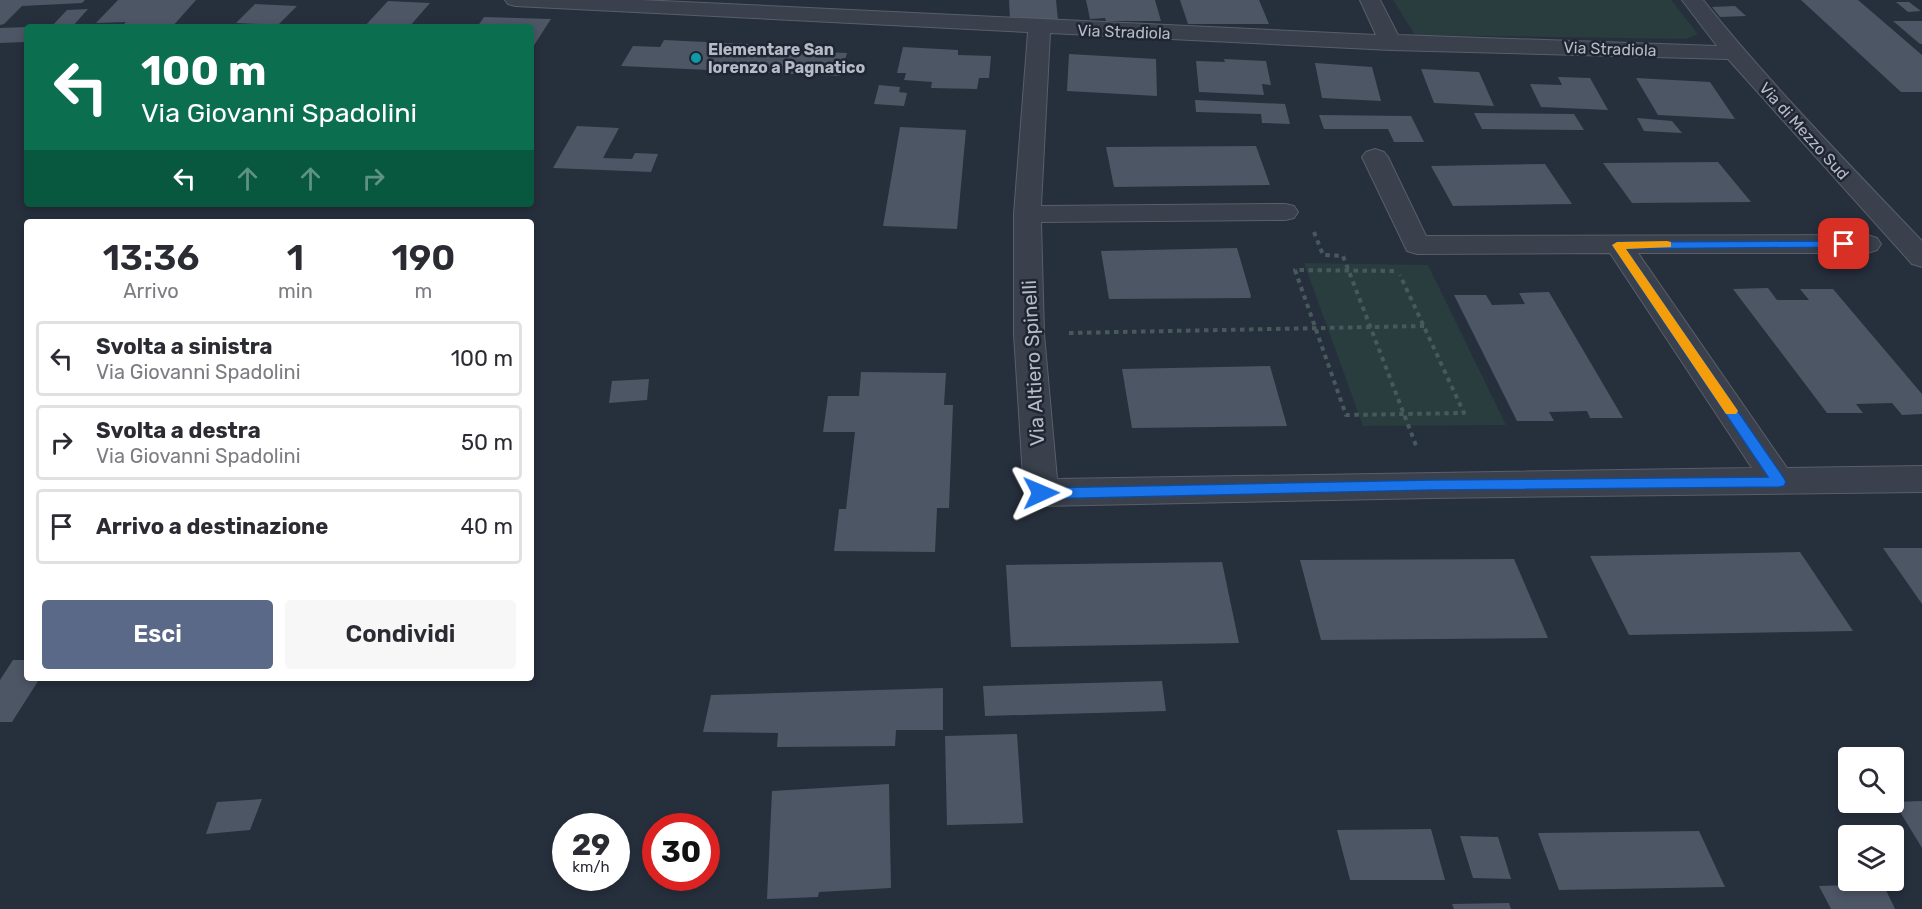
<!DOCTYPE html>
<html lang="it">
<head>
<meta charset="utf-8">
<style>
	body { margin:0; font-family:Rubik,sans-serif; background:#f7f7f7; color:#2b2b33; height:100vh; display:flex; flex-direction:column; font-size:22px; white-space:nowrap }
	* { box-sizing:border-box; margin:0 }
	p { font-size:20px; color:#7c7c81 }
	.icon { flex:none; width:33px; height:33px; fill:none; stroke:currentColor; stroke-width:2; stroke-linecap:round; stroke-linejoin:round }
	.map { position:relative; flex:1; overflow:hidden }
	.sheet { position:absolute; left:24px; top:219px; width:510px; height:462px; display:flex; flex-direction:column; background:#fff; border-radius:6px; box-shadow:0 3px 9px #0003 }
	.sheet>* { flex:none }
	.top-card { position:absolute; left:24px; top:24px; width:510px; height:183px; border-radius:6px; box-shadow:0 3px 9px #0003; background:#0b6e4f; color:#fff; overflow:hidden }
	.fabs { position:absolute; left:1838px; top:747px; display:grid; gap:12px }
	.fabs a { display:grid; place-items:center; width:66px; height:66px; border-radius:6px; background:#fff; box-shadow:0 3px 9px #0003; font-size:30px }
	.speed { position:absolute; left:552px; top:813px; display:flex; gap:12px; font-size:30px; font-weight:700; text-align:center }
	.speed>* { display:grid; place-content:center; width:78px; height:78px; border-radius:50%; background:#fff; box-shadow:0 3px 9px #0003; line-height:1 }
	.speed small { font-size:15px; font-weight:400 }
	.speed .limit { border:9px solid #d22; background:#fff; color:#111 }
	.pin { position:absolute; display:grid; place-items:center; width:51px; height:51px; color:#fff; margin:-26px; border-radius:12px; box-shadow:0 3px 9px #0006 }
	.me { position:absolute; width:66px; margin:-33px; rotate:89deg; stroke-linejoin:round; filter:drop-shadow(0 0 4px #0008) }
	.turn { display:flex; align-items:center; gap:21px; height:126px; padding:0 18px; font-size:27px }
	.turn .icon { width:78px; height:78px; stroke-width:2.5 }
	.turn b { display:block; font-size:42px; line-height:51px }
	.lanes { display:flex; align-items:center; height:57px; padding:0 18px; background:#0003; justify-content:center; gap:30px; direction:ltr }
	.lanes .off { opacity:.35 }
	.eta { display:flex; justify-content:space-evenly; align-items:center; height:102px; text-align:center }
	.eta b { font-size:36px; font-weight:600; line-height:42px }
	.action { display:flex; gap:12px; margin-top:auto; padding:12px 18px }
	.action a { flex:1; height:69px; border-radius:6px; background:#5a6988; color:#fff; font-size:24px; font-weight:600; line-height:69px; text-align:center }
	.action a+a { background:#f7f7f7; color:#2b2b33 }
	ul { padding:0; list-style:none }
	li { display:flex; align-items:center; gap:18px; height:75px; margin:0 12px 9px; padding:0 6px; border:3px solid #e1e1e2; border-radius:6px }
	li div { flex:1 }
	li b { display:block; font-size:22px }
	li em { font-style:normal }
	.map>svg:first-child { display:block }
	.green { fill:#293c3e }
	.building { fill:#4d5665 }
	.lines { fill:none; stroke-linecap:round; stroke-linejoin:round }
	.street-casing { stroke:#585f6a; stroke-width:2 }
	.path { stroke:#48595c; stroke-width:4; stroke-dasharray:4.5 4.5; stroke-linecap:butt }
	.street { fill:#3a414c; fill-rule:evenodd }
	.route { fill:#1a73e8; stroke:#114b97; stroke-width:1.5 }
	.slow { fill:#f59e0b }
	.culture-dot { fill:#0f9aa8; stroke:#1f2631; stroke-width:2 }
	.labels { text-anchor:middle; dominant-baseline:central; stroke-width:5; stroke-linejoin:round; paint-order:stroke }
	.far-street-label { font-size:16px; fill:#b6bcc7; stroke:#1f2631 }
	.far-poi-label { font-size:16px; font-weight:bold; fill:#b6bcc7; stroke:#1f2631; text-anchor:start }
	.street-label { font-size:20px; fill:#b6bcc7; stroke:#1f2631 }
</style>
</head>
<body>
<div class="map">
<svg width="1922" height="909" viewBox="0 0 1922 909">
	<rect width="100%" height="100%" fill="#262f3c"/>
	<!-- green -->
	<g class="green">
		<polygon points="1393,0 1671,0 1698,34 1686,39 1415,35"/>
		<polygon points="1304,263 1428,265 1506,425 1363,426"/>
	</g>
	<!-- building -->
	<g class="building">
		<polygon points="0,0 85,0 82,3 22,6 4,24 0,25"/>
		<polygon points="118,0 196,0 172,27 121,27 126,22 96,23"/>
		<polygon points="1009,0 1056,0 1058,20 1010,20"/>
		<polygon points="1086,0 1155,0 1161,21 1106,21 1105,18 1090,19"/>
		<polygon points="1180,0 1259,0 1269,24 1188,24"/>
		<polygon points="1801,0 1858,0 1922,55 1922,92 1901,92"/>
		<polygon points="388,1 430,3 409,27 364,27"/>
		<polygon points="1896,2 1909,2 1921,11 1908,12"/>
		<polygon points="255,4 297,6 278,25 236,23"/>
		<polygon points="1735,6 1746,16 1720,17 1712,7"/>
		<polygon points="88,9 72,27 51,27 67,10"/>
		<polygon points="484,17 551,19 531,50 531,27 477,27"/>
		<polygon points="1893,21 1922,21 1922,44 1920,44"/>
		<polygon points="27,27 25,42 0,43 0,28"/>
		<polygon points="664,40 771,45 769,50 847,53 840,76 621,66 633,46 660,47"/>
		<polygon points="903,47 958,50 958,55 991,56 989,78 979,78 977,89 931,88 932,82 904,80 906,73 897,73"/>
		<polygon points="1069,54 1156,59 1157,96 1067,91"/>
		<polygon points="1224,59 1266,61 1271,85 1262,84 1264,95 1199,92 1196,61 1225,62"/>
		<polygon points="1315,63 1372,67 1381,101 1322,98"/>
		<polygon points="1421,69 1479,72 1494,106 1434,103"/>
		<polygon points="1558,77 1590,78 1608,110 1541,107 1530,84 1562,85"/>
		<polygon points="1636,78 1710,82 1735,119 1658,115"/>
		<polygon points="879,85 900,87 899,92 907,93 904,106 874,104"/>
		<polygon points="1195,100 1285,104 1290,124 1262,123 1261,114 1196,112"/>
		<polygon points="1474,113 1574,114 1584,130 1482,129"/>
		<polygon points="1319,115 1411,116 1424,142 1394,142 1388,129 1324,129"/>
		<polygon points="1637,118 1672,121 1682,133 1644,131"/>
		<polygon points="577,126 619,128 603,158 632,159 635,153 658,154 651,172 553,168"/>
		<polygon points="900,127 966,130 957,229 883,226"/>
		<polygon points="1256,146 1270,185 1114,187 1106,147"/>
		<polygon points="1718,162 1751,202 1632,203 1603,163"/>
		<polygon points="1545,164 1572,204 1453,206 1431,166"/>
		<polygon points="1237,248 1251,296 1250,298 1109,299 1101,251"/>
		<polygon points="1768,288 1777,300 1809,300 1800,289 1833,289 1922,394 1922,414 1902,415 1892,403 1856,404 1863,413 1827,413 1733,289"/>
		<polygon points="1549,292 1623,418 1590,418 1587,411 1549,412 1554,421 1517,421 1454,295 1486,295 1492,305 1525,304 1519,293"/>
		<polygon points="1270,366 1287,426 1132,428 1122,369"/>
		<polygon points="861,372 946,373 944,405 953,405 949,508 937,508 935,552 834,551 839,509 846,509 855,432 823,432 828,396 859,396"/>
		<polygon points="649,379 647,400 609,403 612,381"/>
		<polygon points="1883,548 1922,548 1922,604"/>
		<polygon points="1800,552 1853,631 1629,635 1590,556"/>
		<polygon points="1514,559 1548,638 1321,640 1300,560"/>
		<polygon points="1222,562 1239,643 1011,647 1006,565"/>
		<polygon points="13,660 27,660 27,678 40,678 12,722 0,722 0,680"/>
		<polygon points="1162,681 1166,711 985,716 983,686"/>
		<polygon points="943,688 943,730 896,730 895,746 777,747 778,733 703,732 711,695"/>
		<polygon points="1017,734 1023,823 947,825 945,736"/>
		<polygon points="889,784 891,888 819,892 818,897 767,899 772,791"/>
		<polygon points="262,799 250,830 206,834 217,802"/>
		<polygon points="1922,801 1922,848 1894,802"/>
		<polygon points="1431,829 1445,880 1350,880 1337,830"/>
		<polygon points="1699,831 1725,887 1559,890 1538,833"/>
		<polygon points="1460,836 1498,837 1511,879 1473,878"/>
		<polygon points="1883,884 1895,909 1831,909 1819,886"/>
		<polygon points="1509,903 1511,909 1454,909 1452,904"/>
	</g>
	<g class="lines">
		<!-- street casing -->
		<g class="street-casing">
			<path id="street" d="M505 0H641L1376 35 1360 0H1380L1398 35 1717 46 1682 0H1703C1771 85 1847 162 1922 241V267L1912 264 1728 59 1391 50 1050 33 1041 206 1285 204 1294 206 1298 212 1294 218 1285 220 1041 222 1044 334 1057 479 1752 468 1610 253 1417 254 1407 251 1362 157 1366 152 1375 149 1384 152 1388 157 1426 236 1867 235 1877 238 1881 244 1877 250 1867 253H1638L1787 468 1922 466V492L1431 498 1041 506 1029 502 1024 493 1014 334V214L1028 32 515 6 508 4Z"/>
		</g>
		<!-- path -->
		<g class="path">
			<polyline points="1314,232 1323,255 1343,256 1417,448"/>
			<polyline points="1394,271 1295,270 1346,415 1464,413 1400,275"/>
			<polyline points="1069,333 1424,326"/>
		</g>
		<!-- street -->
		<use href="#street" class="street"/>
	</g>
	<!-- route -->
	<polygon class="route" points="1844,241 1848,242 1848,247 1626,249 1784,478 1786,482 1784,486 1779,487 1431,490 1041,499 1034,493 1041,488 1431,480 1768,477 1612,245 1617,242"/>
	<!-- slow -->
	<polygon class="slow" points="1667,241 1671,242 1671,247 1626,249 1736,408 1738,411 1736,414 1726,414 1612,245 1617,242"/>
	<!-- markers -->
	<circle class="culture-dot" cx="696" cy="58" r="6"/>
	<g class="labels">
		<!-- far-street labels -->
		<g class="far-street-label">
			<text transform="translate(1124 32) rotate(2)">Via Stradiola</text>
			<text transform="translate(1610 49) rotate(2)">Via Stradiola</text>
			<text transform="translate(1804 131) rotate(48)">Via di Mezzo Sud</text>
		</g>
		<!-- far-poi labels -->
		<g class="far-poi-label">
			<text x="708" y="49">Elementare San<tspan x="708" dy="18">lorenzo a Pagnatico</tspan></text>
		</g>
		<!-- street labels -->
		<g class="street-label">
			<text transform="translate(1033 363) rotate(-93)">Via Altiero Spinelli</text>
		</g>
	</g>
</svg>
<div class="fabs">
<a><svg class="icon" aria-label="search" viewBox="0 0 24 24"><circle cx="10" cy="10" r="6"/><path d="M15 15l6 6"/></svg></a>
<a><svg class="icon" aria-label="layers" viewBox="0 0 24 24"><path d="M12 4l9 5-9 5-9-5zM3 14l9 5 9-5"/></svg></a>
</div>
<div class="speed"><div>29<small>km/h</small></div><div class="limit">30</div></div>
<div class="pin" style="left:1844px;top:244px;background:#d93025"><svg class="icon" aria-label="arrive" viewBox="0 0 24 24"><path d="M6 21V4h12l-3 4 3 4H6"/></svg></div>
<svg class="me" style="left:1041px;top:493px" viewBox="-20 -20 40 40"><path d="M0-17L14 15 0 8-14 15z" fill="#1a73e8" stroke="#fff" stroke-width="4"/></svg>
<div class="top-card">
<div class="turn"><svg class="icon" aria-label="left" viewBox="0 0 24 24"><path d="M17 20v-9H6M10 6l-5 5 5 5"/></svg><div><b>100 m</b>Via Giovanni Spadolini</div></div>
<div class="lanes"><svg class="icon" aria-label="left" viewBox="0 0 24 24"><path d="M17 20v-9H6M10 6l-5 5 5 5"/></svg><svg class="icon off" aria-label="ahead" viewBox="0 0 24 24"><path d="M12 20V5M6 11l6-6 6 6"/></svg><svg class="icon off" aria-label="ahead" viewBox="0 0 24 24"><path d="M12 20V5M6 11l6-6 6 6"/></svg><svg class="icon off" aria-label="right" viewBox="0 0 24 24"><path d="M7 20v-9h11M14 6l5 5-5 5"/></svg></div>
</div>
<section class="sheet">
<div class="eta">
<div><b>13:36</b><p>Arrivo</p></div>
<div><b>1</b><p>min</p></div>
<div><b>190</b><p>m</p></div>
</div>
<ul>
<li><svg class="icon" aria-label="left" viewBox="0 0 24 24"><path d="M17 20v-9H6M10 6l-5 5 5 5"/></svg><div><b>Svolta a sinistra</b><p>Via Giovanni Spadolini</p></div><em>100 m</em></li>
<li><svg class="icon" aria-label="right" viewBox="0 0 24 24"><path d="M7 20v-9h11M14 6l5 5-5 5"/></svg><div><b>Svolta a destra</b><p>Via Giovanni Spadolini</p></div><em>50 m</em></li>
<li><svg class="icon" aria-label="arrive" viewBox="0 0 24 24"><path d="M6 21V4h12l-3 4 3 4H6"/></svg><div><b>Arrivo a destinazione</b></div><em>40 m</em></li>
</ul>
<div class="action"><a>Esci</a><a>Condividi</a></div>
</section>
</div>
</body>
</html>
